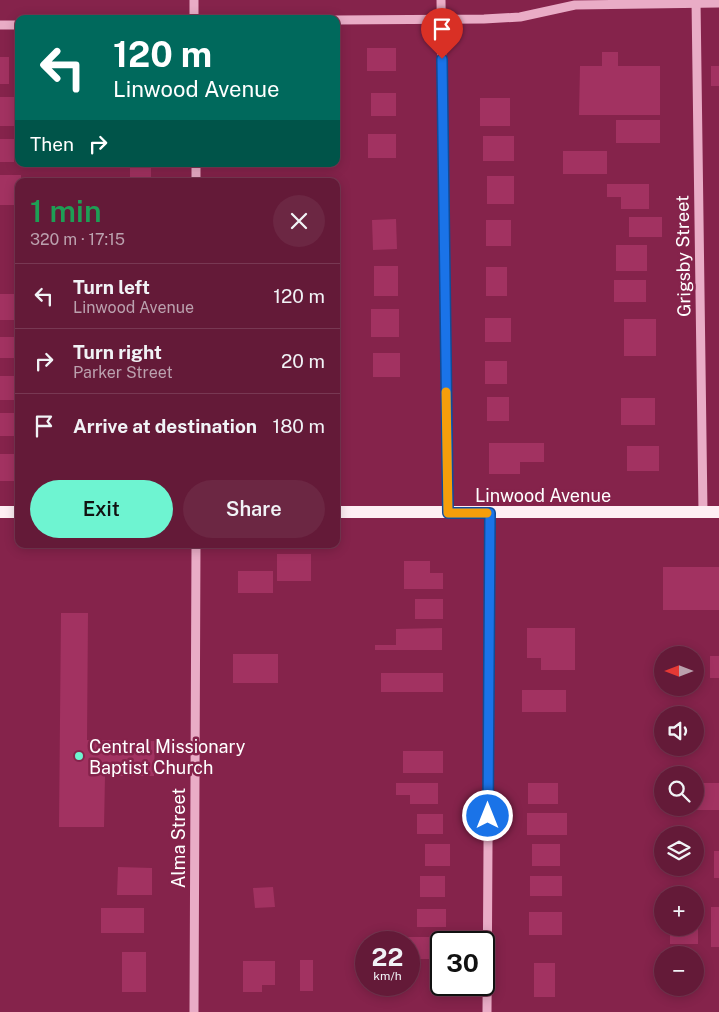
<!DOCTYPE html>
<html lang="en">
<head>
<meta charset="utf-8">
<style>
	body { margin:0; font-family:"Public Sans",sans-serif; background:#6c2743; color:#f1f3f6; height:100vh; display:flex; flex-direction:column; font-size:19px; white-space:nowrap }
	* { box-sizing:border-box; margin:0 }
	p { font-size:16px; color:#bba1ae }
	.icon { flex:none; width:28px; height:28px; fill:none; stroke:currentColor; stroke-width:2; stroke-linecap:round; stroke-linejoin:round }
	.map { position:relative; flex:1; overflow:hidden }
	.drawer { position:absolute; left:15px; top:178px; width:325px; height:370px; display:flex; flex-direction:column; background:#641a38; border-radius:10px; box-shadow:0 2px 12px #0003,0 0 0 1px #783853 }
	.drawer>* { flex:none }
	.banner { position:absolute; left:15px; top:15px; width:325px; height:152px; border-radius:10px; box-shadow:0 2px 12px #0003,0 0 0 1px #783853; background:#00695c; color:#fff; overflow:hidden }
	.needle { width:32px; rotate:270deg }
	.fabs { position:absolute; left:654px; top:646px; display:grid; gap:10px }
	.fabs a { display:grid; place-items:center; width:50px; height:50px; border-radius:50%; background:#641a38; box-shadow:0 2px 12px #0003,0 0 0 1px #783853; font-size:25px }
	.speed { position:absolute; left:355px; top:931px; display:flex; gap:10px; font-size:25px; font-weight:700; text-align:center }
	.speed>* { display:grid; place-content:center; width:65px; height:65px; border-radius:50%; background:#641a38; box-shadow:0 2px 12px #0003,0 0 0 1px #783853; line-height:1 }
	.speed small { font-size:12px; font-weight:400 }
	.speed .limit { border:2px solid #111; border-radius:8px; background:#fff; color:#111 }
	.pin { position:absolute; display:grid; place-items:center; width:42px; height:42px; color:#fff; margin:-51px -21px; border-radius:50% 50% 50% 0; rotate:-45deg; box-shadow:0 0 5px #0007 }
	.pin .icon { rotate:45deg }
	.me { position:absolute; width:55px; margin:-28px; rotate:0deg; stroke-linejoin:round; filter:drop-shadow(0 0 4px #0008) }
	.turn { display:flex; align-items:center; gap:18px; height:105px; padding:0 15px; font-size:22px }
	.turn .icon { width:65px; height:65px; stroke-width:2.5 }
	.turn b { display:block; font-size:35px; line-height:42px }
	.then { display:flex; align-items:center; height:48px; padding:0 15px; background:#0003; gap:10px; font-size:19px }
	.round { display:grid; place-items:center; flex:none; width:52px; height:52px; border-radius:26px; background:#6c2743 }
	.summary { display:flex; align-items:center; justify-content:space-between; height:85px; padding:0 15px }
	h1 { font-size:30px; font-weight:600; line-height:38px; color:#1e9e55 }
	.button { display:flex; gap:10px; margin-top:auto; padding:10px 15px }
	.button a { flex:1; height:58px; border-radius:30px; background:#6ef4d1; color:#111; font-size:20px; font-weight:600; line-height:58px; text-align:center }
	.button a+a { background:#6c2743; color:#f1f3f6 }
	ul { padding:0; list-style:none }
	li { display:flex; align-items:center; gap:15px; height:65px; padding:0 15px; border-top:1px solid #783853 }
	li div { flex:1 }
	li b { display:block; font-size:19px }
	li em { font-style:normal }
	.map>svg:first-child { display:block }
	.building { fill:#a23261 }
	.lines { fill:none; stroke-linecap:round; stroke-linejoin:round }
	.minor { stroke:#e9acc6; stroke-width:9 }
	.major { stroke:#feeff4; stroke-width:12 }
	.route-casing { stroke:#114b97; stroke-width:12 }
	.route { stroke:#1a73e8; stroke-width:9 }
	.slow { stroke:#f59e0b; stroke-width:9 }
	.poi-dot { fill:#6ef4d1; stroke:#85234b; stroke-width:2 }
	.labels { text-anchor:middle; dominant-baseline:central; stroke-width:5; stroke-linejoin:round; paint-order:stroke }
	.street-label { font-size:18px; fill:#fff; stroke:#85234b }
	.poi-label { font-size:18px; fill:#fff; stroke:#85234b; text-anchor:start }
</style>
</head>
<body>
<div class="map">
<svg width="719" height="1012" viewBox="0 0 719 1012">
	<rect width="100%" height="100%" fill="#85234b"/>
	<!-- building -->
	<g class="building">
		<rect x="367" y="48" width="29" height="23"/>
		<polygon points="602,52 618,52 618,66 660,66 660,115 579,115 580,66 602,66"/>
		<rect x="0" y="57" width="9" height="27"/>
		<rect x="711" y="66" width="8" height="20"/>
		<rect x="371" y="93" width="25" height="23"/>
		<rect x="0" y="97" width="14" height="29"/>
		<rect x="480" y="98" width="30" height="28"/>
		<rect x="616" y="120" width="44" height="23"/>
		<rect x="368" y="134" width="28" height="24"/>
		<rect x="483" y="136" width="31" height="25"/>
		<rect x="0" y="139" width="14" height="23"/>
		<rect x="563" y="151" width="44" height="23"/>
		<rect x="130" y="167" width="21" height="14"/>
		<polygon points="0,175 21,175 21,181 19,181 19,205 0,205"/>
		<rect x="487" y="176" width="27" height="28"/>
		<polygon points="607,184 649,184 649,209 621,209 621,197 607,197"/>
		<rect x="629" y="217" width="33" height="20"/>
		<polygon points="396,219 397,249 373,250 372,220"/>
		<rect x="486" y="220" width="25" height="26"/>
		<rect x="616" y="245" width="31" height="26"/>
		<rect x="374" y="266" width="24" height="30"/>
		<rect x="486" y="267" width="21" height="29"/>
		<rect x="614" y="280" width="32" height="22"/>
		<rect x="0" y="294" width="19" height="26"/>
		<rect x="371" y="309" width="28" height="28"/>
		<rect x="485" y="318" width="26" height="24"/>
		<rect x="624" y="319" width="32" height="37"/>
		<rect x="0" y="337" width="15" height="21"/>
		<rect x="373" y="353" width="27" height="24"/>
		<rect x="485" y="361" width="22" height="23"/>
		<rect x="0" y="376" width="17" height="24"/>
		<rect x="487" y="397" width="22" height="24"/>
		<rect x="621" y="398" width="34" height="27"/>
		<rect x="0" y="413" width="19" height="23"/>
		<polygon points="489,443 544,443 544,462 520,462 520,474 489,474"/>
		<rect x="627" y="446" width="32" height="25"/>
		<rect x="0" y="454" width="19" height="27"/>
		<rect x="277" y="554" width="34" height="27"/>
		<polygon points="404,561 430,561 430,573 443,573 443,589 404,589"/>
		<rect x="663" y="567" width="56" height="43"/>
		<rect x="238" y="571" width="35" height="22"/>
		<rect x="415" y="599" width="28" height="20"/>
		<polygon points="61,613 88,613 87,740 155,741 154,776 105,776 104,827 59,827"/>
		<polygon points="442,628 442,650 375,650 375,645 396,645 396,629"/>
		<polygon points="527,628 575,628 575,670 541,670 541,658 527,658"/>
		<rect x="233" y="654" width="45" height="29"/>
		<rect x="710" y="656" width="9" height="22"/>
		<rect x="381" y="673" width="62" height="19"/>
		<rect x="522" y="690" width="44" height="22"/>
		<rect x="403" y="751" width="40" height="22"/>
		<polygon points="396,783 438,783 438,804 410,804 410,795 396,795"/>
		<rect x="528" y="783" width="30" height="21"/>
		<polygon points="695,783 719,783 719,810 688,810 688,808 695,808"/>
		<rect x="527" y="813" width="40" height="22"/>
		<rect x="417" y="814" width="26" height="20"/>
		<rect x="425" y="844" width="25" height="22"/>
		<rect x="532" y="844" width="28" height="22"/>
		<rect x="714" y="851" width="5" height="27"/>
		<polygon points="118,867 152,868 152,895 117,895"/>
		<rect x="420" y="876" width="25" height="21"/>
		<rect x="530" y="876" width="32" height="20"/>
		<polygon points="273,887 275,907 255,908 253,888"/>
		<rect x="711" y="907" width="8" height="40"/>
		<rect x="101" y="908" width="43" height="25"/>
		<rect x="417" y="909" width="29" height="18"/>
		<rect x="529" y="912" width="33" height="23"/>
		<polygon points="695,921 698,921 698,944 670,944 670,928 695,928"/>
		<polygon points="405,937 445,937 445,942 441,942 441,959 417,959 417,948 409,948 409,942 405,942"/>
		<rect x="122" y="952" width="24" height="40"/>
		<rect x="300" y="960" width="13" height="31"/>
		<polygon points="243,961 275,961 275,985 262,985 262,992 243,992"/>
		<rect x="534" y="963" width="21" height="34"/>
	</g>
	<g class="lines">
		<!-- minor -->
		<g class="minor">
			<polyline points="194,0 194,19"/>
			<polyline points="441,0 448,513"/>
			<polyline points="696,0 703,512"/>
			<polyline points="336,20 484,19 520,17 575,5 719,3"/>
			<polyline points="0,25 19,25"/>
			<polyline points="196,164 196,181"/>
			<polyline points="194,1012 196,544"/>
			<polyline points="487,1012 490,513"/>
		</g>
		<!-- major -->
		<g class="major">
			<polyline points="0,512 19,512"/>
			<polyline points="336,512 719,512"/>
		</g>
	</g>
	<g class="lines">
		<!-- route casing -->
		<g class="route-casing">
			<polyline id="route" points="442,59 448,513 490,513 488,816"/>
		</g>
		<!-- route -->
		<use href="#route" class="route"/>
		<!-- slow -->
		<polyline class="slow" points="446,392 448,513 487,513"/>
	</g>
	<!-- markers -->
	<circle class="poi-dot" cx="79" cy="756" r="5"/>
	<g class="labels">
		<!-- street labels -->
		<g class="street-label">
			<text transform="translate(683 256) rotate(-91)">Grigsby Street</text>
			<text x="543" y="495">Linwood Avenue</text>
			<text transform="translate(178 838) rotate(-90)">Alma Street</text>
		</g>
		<!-- poi labels -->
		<g class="poi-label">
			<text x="89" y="746">Central Missionary<tspan x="89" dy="21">Baptist Church</tspan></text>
		</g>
	</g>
</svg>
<div class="fabs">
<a><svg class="needle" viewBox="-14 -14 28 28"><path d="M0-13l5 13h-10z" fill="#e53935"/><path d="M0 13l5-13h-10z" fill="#bba1ae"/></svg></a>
<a><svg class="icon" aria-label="sound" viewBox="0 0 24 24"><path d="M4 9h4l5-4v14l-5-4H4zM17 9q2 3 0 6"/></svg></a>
<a><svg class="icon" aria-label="search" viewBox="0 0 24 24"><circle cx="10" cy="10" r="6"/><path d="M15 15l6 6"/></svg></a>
<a><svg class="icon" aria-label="layers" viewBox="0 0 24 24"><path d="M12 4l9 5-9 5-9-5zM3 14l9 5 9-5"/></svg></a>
<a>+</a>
<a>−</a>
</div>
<div class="speed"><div>22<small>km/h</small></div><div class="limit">30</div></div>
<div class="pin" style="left:442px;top:59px;background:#d93025"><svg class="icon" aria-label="arrive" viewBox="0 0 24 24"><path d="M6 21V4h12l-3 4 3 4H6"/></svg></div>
<svg class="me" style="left:488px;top:816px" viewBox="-20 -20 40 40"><circle r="17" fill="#1a73e8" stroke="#fff" stroke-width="3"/><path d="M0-11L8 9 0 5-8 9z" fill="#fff"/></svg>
<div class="banner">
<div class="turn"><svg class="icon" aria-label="left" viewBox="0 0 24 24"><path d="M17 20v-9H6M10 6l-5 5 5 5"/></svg><div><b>120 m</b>Linwood Avenue</div></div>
<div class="then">Then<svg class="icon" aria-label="right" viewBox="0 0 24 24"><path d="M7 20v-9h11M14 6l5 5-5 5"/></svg></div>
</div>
<section class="drawer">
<div class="summary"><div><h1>1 min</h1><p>320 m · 17:15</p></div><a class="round"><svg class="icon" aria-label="close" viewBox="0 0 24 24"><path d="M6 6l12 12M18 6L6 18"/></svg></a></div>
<ul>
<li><svg class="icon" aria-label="left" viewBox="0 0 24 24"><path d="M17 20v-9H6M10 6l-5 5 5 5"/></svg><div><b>Turn left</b><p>Linwood Avenue</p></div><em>120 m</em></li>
<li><svg class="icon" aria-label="right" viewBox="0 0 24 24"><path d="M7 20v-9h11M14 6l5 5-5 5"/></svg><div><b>Turn right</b><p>Parker Street</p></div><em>20 m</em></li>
<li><svg class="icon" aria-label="arrive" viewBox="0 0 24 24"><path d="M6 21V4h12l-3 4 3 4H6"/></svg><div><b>Arrive at destination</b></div><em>180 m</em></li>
</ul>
<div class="button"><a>Exit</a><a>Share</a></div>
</section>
</div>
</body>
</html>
